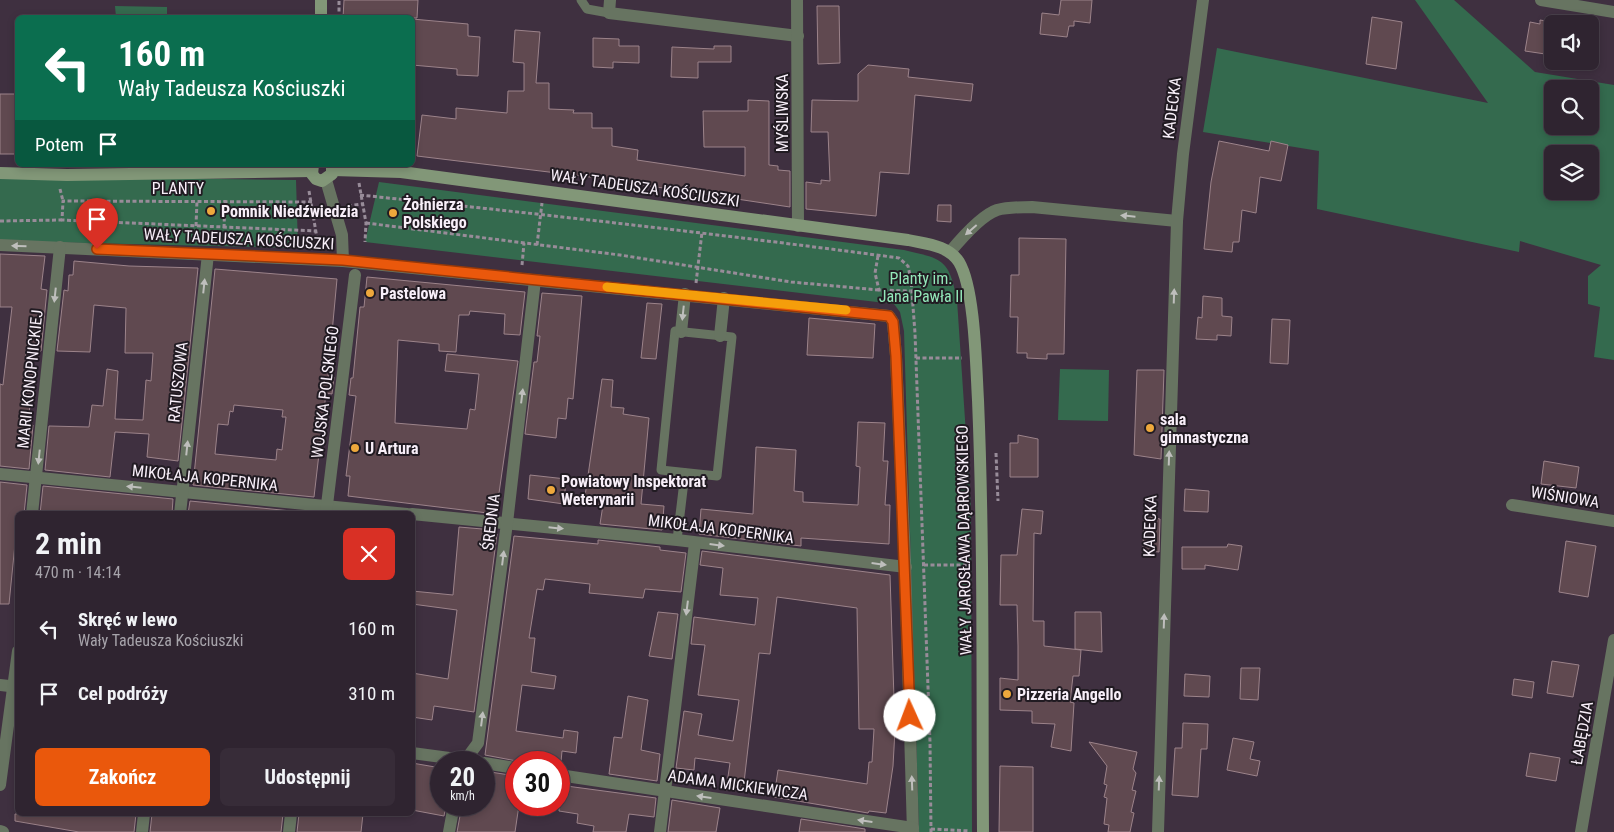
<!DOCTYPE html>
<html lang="pl">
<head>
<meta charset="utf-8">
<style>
	body { margin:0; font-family:"Roboto Condensed",sans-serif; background:#372c38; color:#f1f3f6; height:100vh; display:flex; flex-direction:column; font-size:19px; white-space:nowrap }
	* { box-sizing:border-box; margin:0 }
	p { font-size:16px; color:#a7a4ab }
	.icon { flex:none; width:28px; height:28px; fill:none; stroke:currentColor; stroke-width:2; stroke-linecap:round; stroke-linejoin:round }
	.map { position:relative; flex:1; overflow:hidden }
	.side { position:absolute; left:15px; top:511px; width:400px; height:305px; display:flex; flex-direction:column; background:#2f2430; border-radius:8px; box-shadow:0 2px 8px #0003,0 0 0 1px #4a414c }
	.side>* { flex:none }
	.top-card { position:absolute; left:15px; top:15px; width:400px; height:152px; border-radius:8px; box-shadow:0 2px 8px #0003,0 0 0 1px #4a414c; background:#0b6e4f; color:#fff; overflow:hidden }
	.tools { position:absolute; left:1544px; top:15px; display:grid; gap:10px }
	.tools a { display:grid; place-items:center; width:55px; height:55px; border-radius:8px; background:#2f2430; box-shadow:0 2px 8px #0003,0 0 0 1px #4a414c; font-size:25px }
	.speed { position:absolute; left:430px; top:751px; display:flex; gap:10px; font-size:25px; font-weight:700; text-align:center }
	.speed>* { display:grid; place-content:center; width:65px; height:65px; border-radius:50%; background:#2f2430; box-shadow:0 2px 8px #0003,0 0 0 1px #4a414c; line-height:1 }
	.speed small { font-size:12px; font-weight:400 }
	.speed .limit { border:8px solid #d22; background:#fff; color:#111 }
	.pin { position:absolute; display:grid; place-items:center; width:42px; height:42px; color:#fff; margin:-51px -21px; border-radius:50% 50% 50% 0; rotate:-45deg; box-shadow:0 0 5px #0007 }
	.pin .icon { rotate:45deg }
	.me { position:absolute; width:55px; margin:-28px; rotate:358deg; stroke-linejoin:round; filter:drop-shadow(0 0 4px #0008) }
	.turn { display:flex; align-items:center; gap:18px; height:105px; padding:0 20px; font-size:22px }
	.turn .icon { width:65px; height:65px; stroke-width:2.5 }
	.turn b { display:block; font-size:35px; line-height:42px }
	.then { display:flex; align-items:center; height:48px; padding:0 20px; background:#0003; gap:10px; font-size:19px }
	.round { display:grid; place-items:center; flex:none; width:52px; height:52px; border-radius:8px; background:#372c38 }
	.head { display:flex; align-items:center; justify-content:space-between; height:85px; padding:0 20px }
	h1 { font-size:30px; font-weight:700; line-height:38px }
	.primary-button { display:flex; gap:10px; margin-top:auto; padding:10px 20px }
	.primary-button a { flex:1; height:58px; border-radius:8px; background:#ea580c; color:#fff; font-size:20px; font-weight:700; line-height:58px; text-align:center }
	.primary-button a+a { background:#372c38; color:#f1f3f6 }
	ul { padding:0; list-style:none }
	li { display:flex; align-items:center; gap:15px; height:65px; padding:0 20px }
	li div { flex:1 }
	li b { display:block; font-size:19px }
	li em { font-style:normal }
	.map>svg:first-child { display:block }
	.green { fill:#346a4e; fill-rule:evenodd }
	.building { fill:#604950; stroke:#9c838a; fill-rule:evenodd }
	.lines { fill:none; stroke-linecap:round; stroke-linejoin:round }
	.path { stroke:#988c99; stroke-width:3; stroke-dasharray:4 2.5; stroke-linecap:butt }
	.lane { stroke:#677461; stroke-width:9 }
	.street { stroke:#677461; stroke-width:12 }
	.secondary { stroke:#829778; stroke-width:12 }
	.oneway { fill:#bebebc }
	.route-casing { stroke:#983908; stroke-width:12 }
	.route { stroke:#ea580c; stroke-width:9 }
	.slow { stroke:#f59e0b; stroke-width:9 }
	.poi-dot { fill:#eea83c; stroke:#211b22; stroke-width:2 }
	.labels { text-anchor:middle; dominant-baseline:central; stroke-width:4; stroke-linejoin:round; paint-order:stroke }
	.street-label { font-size:16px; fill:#f8eff9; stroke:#211b22 }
	.poi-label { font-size:16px; font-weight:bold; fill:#f8eff9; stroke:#211b22; text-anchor:start }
	.park-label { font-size:16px; fill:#93e7b9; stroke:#211b22 }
</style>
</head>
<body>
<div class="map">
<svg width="1614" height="832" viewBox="0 0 1614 832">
	<rect width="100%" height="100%" fill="#3f3040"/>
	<!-- green -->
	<g class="green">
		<path d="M1415 0H1454L1535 72 1614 85V360L1594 357 1600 307 1588 304V276L1601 265 1520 241 1519 252 1317 209 1319 151 1203 132 1217 48 1488 103ZM1552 89H1590V126H1552ZM1552 154H1590V191H1552Z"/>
		<polygon points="115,6 167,7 167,17 116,17"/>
		<polygon points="0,176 296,180 298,248 0,241"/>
		<path d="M379 182 904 250C943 259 949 259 957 300L971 509 972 832H919L904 331 900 312 894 304 365 242Z"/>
		<polygon points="1060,369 1109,370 1108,421 1058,420"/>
	</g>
	<!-- building -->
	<g class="building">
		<polygon points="344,0 418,0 417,18 343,18"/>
		<polygon points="1061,0 1092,0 1090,23 1074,21 1074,26 1069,26 1067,37 1040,34 1042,13 1059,15"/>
		<polygon points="817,6 839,6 840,63 818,64"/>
		<polygon points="1372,17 1402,22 1396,69 1366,64"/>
		<polygon points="412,19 468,24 468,36 480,37 478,76 457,75 457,69 412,65"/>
		<polygon points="1540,20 1552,22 1552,55 1525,51 1530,22 1540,24"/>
		<polygon points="515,30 540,32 536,83 549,83 549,109 574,110 573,113 592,113 592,128 612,128 612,146 638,150 637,160 745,176 745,147 704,147 703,111 748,111 748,100 769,101 769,165 778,166 778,170 790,171 790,207 590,177 417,156 422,115 456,119 456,108 507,113 508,91 524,91 524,63 513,62"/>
		<polygon points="593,38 619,39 619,46 639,46 639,63 613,62 613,68 593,67"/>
		<polygon points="714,46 731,46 731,62 698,62 698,78 671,77 672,47 714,49"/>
		<polygon points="868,65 909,69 908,77 973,84 971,101 915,95 909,174 880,172 876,216 806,209 806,182 821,184 821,180 830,181 828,132 811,132 812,100 858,101 858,74"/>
		<polygon points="0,94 16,94 18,154 0,154"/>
		<polygon points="1219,141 1269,151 1271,141 1288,145 1281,181 1260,177 1256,213 1242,210 1239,242 1233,242 1232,252 1204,249 1211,182"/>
		<polygon points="938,205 951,205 951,222 937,221"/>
		<polygon points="1019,238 1066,239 1064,354 1047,354 1047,359 1027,358 1027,353 1017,353 1018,317 1010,317 1011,275 1019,275"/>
		<polygon points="0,254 45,256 41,289 47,290 41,351 26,350 25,372 33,373 28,425 33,425 29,469 0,466 0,384 3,385 12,307 0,307"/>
		<polygon points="74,261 129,266 198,268 178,461 147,457 149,434 115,432 110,477 45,470 49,426 89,427 92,405 103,406 107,369 118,371 115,419 143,420 146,380 151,381 153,353 125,353 126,308 94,305 90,352 57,351 64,290 68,291 69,275 73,275"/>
		<path d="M215 269 337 279 328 376 334 377 332 394 326 393 314 497 193 485ZM234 405 283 410 282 417H286L282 450 277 449 276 460 215 454 218 424 228 425 230 411 233 412Z"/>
		<polygon points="367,277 525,292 520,335 504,334 505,314 470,311 469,315 459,315 456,352 439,351 439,344 398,340 395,423 467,429 470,409 475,410 479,374 445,371 447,354 518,361 496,514 348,496 350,476 346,476 356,396 349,395 351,378 353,378 360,307 364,307"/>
		<polygon points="542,293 582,296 573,399 568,398 566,419 558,418 556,438 525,434 534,362 537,362 540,336 537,336"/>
		<polygon points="1203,296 1222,298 1222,316 1232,317 1231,336 1217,335 1217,340 1196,339 1198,317 1202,318"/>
		<polygon points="647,303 662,304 656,359 641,358"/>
		<polygon points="809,318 875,324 873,358 807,355"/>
		<polygon points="1272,319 1290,320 1288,364 1270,363"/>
		<polygon points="1137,370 1164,370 1161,459 1134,455"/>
		<polygon points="602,379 613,380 611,407 624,408 623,414 649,418 641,504 664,506 662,530 600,524 603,505 584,503"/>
		<polygon points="858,422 885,423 883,461 888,461 885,505 890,505 889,544 801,538 801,546 699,534 701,509 753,514 756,447 796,450 794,491 803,492 803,502 858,505 860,467 856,466"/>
		<polygon points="1018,435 1038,439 1038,477 1010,477 1010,443 1018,443"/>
		<polygon points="1544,461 1579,467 1576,488 1541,484"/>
		<polygon points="530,475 566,479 564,504 528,499"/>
		<polygon points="0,482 27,485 24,514 18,514 9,604 0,604"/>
		<polygon points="43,486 173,499 172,514 102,511 102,514 40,514"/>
		<polygon points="1185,489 1209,491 1208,512 1184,511"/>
		<polygon points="190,501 312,513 188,514"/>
		<polygon points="1022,509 1043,511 1041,534 1034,533 1033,621 1044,621 1044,646 1081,650 1079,676 1073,676 1070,702 1074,703 1071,751 1051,747 1055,724 1032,723 1032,711 1000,710 1000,678 1018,680 1018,646 1017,605 1000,605 1001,555 1017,555"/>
		<polygon points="1144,516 1160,519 1159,552 1143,550"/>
		<polygon points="459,527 494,530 494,534 497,534 474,712 434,706 432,720 412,717 412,673 448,679 457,610 412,604 412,591 453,595"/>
		<polygon points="514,536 598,544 598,540 660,547 660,550 686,553 681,592 645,589 643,598 589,593 590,584 545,579 543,590 537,589 529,638 535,638 531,672 556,676 554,689 522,685 516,731 563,738 564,730 578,732 576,753 562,751 561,762 522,762 485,755"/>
		<polygon points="1566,541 1596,546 1588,597 1559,592"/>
		<polygon points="1228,544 1242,546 1238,570 1205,565 1205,569 1182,569 1182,547 1227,547"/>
		<polygon points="702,551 890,575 895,730 893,766 886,813 869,811 868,813 774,797 778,770 867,784 869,762 872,762 874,729 859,729 857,608 777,597 770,654 759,653 743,791 726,790 730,763 695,758 694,770 676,768 684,711 702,714 698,735 733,741 739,700 698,695 705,645 691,644 694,617 755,625 758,598 720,595 723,568 700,565"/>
		<polygon points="658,612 678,614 672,659 649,656"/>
		<polygon points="1075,612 1101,612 1102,652 1075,649"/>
		<polygon points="1552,661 1579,665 1573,697 1547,693"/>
		<polygon points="1241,668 1260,668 1258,700 1240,699"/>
		<polygon points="1185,674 1210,676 1209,697 1184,696"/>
		<polygon points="1514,679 1534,682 1532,698 1512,695"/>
		<polygon points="628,696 648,700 641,750 660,754 657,781 609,774 614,737 622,738"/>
		<polygon points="1183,723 1208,724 1207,749 1201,749 1198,797 1172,795 1175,748 1182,748"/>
		<polygon points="1233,738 1254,742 1250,759 1260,761 1257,776 1227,770"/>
		<polygon points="1089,742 1137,752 1133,769 1136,773 1132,790 1136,791 1131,812 1134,813 1130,832 1108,832 1109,825 1104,824 1107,798 1104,797 1107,785 1104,784 1107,766"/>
		<polygon points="1530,753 1560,758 1556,781 1526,776"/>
		<polygon points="412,763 441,768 441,805 446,805 444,816 412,810"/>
		<polygon points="1000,766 1033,767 1033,832 999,832"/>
		<polygon points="484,771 516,776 516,805 519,805 515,832 457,832 462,805 484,805"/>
		<polygon points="559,785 656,798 654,817 629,814 626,832 593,832 594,826 577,823 578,814 559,811"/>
		<polygon points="672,800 720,808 716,832 668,832"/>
		<polygon points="15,814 136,814 134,832 79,832 15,821"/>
		<polygon points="152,814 283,814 281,832 150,832"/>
		<polygon points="299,814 363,814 361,832 297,832"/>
		<polygon points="801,819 865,829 865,832 799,832"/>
	</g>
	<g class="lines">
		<!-- path -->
		<g class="path">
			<polyline points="339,18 339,0"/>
			<polyline points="359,183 366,223 365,242"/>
			<polyline points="60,189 63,201"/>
			<polyline points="309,191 318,244"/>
			<path d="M360 195C540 214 720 234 899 258L908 266 911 280 915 333 930 742 931 832"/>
			<polyline points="312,202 63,201 62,220 316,231"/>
			<polyline points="348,206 362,204"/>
			<polyline points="0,221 62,220"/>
			<polyline points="366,223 620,255 791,282 879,290"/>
			<polyline points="196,226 197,201"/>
			<polyline points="224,228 225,200"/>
			<polyline points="537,245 542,203"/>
			<polyline points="878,256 875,273 879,290 910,291"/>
			<polyline points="522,265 524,243"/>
			<polyline points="696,283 702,232"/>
			<polyline points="916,358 962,358"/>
			<polyline points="996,453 998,501"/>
			<polyline points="924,565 967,565"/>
			<polyline points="931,829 970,831"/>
		</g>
		<!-- lane -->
		<g class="lane">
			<polyline points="581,0 587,9 609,13"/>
			<polygon points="675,331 732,337 717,476 661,470"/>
			<polyline points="677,540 685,473"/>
		</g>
		<!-- street -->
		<g class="street">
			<polyline points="610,0 609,13 798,36"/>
			<polyline points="797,0 798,226"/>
			<polyline points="1541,0 1614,12"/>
			<polyline points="326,180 342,235 343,261"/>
			<polyline points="0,245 343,261 889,316 893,322 896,356 905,560 913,832"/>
			<path d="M950 252C960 240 982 215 997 210 1008 207 1021 207 1032 207L1177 221"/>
			<polyline points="681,332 685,294"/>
			<polyline points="720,336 724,298"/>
			<polyline points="0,474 407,514"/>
			<polyline points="1512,505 1614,521"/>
			<polyline points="326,513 355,275"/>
			<polyline points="32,514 60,247"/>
			<polyline points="180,514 208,254"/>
			<polyline points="412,514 677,540 906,567"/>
			<polyline points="0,685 18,687"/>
			<polyline points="412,753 479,762"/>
			<polyline points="464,762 478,743 507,523 535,280"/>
			<polyline points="484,763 516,768"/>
			<polyline points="559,775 913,828"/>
			<polyline points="0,785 18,651"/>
			<polyline points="0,831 3,832"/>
			<polyline points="142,832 144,814"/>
			<polyline points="289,832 291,814"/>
			<polyline points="449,832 454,805"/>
			<polyline points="660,832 695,543"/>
			<polyline points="1158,832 1177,221 1183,154 1203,0"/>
			<polyline points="1581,832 1614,640"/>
		</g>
		<!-- secondary -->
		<g class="secondary">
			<polyline points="321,0 321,18"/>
			<polyline points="313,165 312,174 316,179 322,181 332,174 332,165"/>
			<path d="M333 170 401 172 908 240C926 244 948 245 959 262 975 289 976 367 978 400 984 544 982 688 983 832"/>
			<polyline points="0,173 67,175 311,171"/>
		</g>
	</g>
	<!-- one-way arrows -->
	<defs><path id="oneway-solid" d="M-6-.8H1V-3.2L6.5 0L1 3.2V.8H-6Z" transform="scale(1.25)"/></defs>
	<g class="oneway">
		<use href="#oneway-solid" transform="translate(1128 216) rotate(-174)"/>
		<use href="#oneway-solid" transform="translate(971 230) rotate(139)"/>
		<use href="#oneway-solid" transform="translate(19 246) rotate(-179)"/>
		<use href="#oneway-solid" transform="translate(204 286) rotate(-84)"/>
		<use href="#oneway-solid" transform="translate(55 295) rotate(96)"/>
		<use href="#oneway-solid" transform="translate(1174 296) rotate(-88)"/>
		<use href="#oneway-solid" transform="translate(683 313) rotate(96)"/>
		<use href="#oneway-solid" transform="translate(522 396) rotate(-83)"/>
		<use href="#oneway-solid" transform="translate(187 448) rotate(-84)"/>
		<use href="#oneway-solid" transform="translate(39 457) rotate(96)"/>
		<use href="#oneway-solid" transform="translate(1169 458) rotate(-88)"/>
		<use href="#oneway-solid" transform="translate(134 487) rotate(-174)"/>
		<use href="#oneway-solid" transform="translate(556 528) rotate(6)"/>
		<use href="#oneway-solid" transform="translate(717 545) rotate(7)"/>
		<use href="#oneway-solid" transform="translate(503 558) rotate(-83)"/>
		<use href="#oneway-solid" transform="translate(879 564) rotate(7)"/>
		<use href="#oneway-solid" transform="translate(687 608) rotate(97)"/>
		<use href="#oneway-solid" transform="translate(1164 621) rotate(-88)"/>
		<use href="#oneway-solid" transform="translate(482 719) rotate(-83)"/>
		<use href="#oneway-solid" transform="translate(912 783) rotate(-92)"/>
		<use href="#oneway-solid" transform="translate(1159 783) rotate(-88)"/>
		<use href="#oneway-solid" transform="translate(704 797) rotate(-172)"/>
		<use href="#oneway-solid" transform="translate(865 821) rotate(-172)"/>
	</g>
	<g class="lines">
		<!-- route casing -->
		<g class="route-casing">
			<polyline id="route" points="97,249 343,260 889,316 893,322 896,356 910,716"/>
		</g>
		<!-- route -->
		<use href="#route" class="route"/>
		<!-- slow -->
		<polyline class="slow" points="607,287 846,310"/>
	</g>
	<!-- markers -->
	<g class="poi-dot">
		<circle cx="211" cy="211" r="5"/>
		<circle cx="393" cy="213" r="5"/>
		<circle cx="370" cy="293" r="5"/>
		<circle cx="1150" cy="428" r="5"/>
		<circle cx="355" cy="448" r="5"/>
		<circle cx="551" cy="490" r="5"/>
		<circle cx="1007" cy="694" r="5"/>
	</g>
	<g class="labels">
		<!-- street labels -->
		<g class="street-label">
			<text transform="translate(1172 108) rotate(-83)">KADECKA</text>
			<text transform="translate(782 113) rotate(-90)">MYŚLIWSKA</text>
			<text x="178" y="188">PLANTY</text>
			<text transform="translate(645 188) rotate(8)">WAŁY TADEUSZA KOŚCIUSZKI</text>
			<text transform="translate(239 239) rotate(3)">WAŁY TADEUSZA KOŚCIUSZKI</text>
			<text transform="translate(30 379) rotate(-84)">MARII KONOPNICKIEJ</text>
			<text transform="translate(178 382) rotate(-84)">RATUSZOWA</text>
			<text transform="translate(325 392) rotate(-83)">WOJSKA POLSKIEGO</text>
			<text transform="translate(205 478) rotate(6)">MIKOŁAJA KOPERNIKA</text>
			<text transform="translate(1565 497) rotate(9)">WIŚNIOWA</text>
			<text transform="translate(491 522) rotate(-83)">ŚREDNIA</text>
			<text transform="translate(1150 526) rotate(-88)">KADECKA</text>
			<text transform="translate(721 529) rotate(7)">MIKOŁAJA KOPERNIKA</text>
			<text transform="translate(964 540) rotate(-91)">WAŁY JAROSŁAWA DĄBROWSKIEGO</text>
			<text transform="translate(1582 733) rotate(-80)">ŁABĘDZIA</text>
			<text transform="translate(738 785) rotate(8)">ADAMA MICKIEWICZA</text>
		</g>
		<!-- poi labels -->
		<g class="poi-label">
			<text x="403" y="204">Żołnierza<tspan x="403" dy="18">Polskiego</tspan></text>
			<text x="221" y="211">Pomnik Niedźwiedzia</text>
			<text x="380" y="293">Pastelowa</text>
			<text x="1160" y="419">sala<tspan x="1160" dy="18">gimnastyczna</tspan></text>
			<text x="365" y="448">U Artura</text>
			<text x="561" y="481">Powiatowy Inspektorat<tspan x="561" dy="18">Weterynarii</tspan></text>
			<text x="1017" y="694">Pizzeria Angello</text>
		</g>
		<!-- park labels -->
		<g class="park-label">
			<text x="921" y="278">Planty im.<tspan x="921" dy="18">Jana Pawła II</tspan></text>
		</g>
	</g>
</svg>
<div class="tools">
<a><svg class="icon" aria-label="sound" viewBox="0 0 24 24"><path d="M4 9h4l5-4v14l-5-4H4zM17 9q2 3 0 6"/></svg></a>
<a><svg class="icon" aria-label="search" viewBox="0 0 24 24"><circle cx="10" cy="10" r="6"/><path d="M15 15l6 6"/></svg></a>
<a><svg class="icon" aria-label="layers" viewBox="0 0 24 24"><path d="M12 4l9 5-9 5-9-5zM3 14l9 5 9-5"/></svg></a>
</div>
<div class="speed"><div>20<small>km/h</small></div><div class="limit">30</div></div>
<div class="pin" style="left:97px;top:249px;background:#d93025"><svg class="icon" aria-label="arrive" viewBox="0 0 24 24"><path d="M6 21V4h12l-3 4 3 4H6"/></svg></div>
<svg class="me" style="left:910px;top:716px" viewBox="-20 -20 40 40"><circle r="19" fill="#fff"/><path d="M0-13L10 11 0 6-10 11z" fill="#ea580c"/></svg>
<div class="top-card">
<div class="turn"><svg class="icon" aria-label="left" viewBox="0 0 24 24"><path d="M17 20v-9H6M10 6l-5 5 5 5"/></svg><div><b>160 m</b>Wały Tadeusza Kościuszki</div></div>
<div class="then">Potem<svg class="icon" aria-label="arrive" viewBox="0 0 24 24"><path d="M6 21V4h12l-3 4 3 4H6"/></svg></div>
</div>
<section class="side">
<div class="head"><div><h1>2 min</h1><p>470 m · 14:14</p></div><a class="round" style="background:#d93025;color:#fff"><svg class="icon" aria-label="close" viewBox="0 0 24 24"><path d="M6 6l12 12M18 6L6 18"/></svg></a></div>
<ul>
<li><svg class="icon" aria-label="left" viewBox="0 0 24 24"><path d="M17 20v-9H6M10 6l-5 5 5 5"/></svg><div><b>Skręć w lewo</b><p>Wały Tadeusza Kościuszki</p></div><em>160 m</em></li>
<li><svg class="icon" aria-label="arrive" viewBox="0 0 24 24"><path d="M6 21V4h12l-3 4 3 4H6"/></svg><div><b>Cel podróży</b></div><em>310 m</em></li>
</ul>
<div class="primary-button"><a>Zakończ</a><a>Udostępnij</a></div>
</section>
</div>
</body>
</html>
